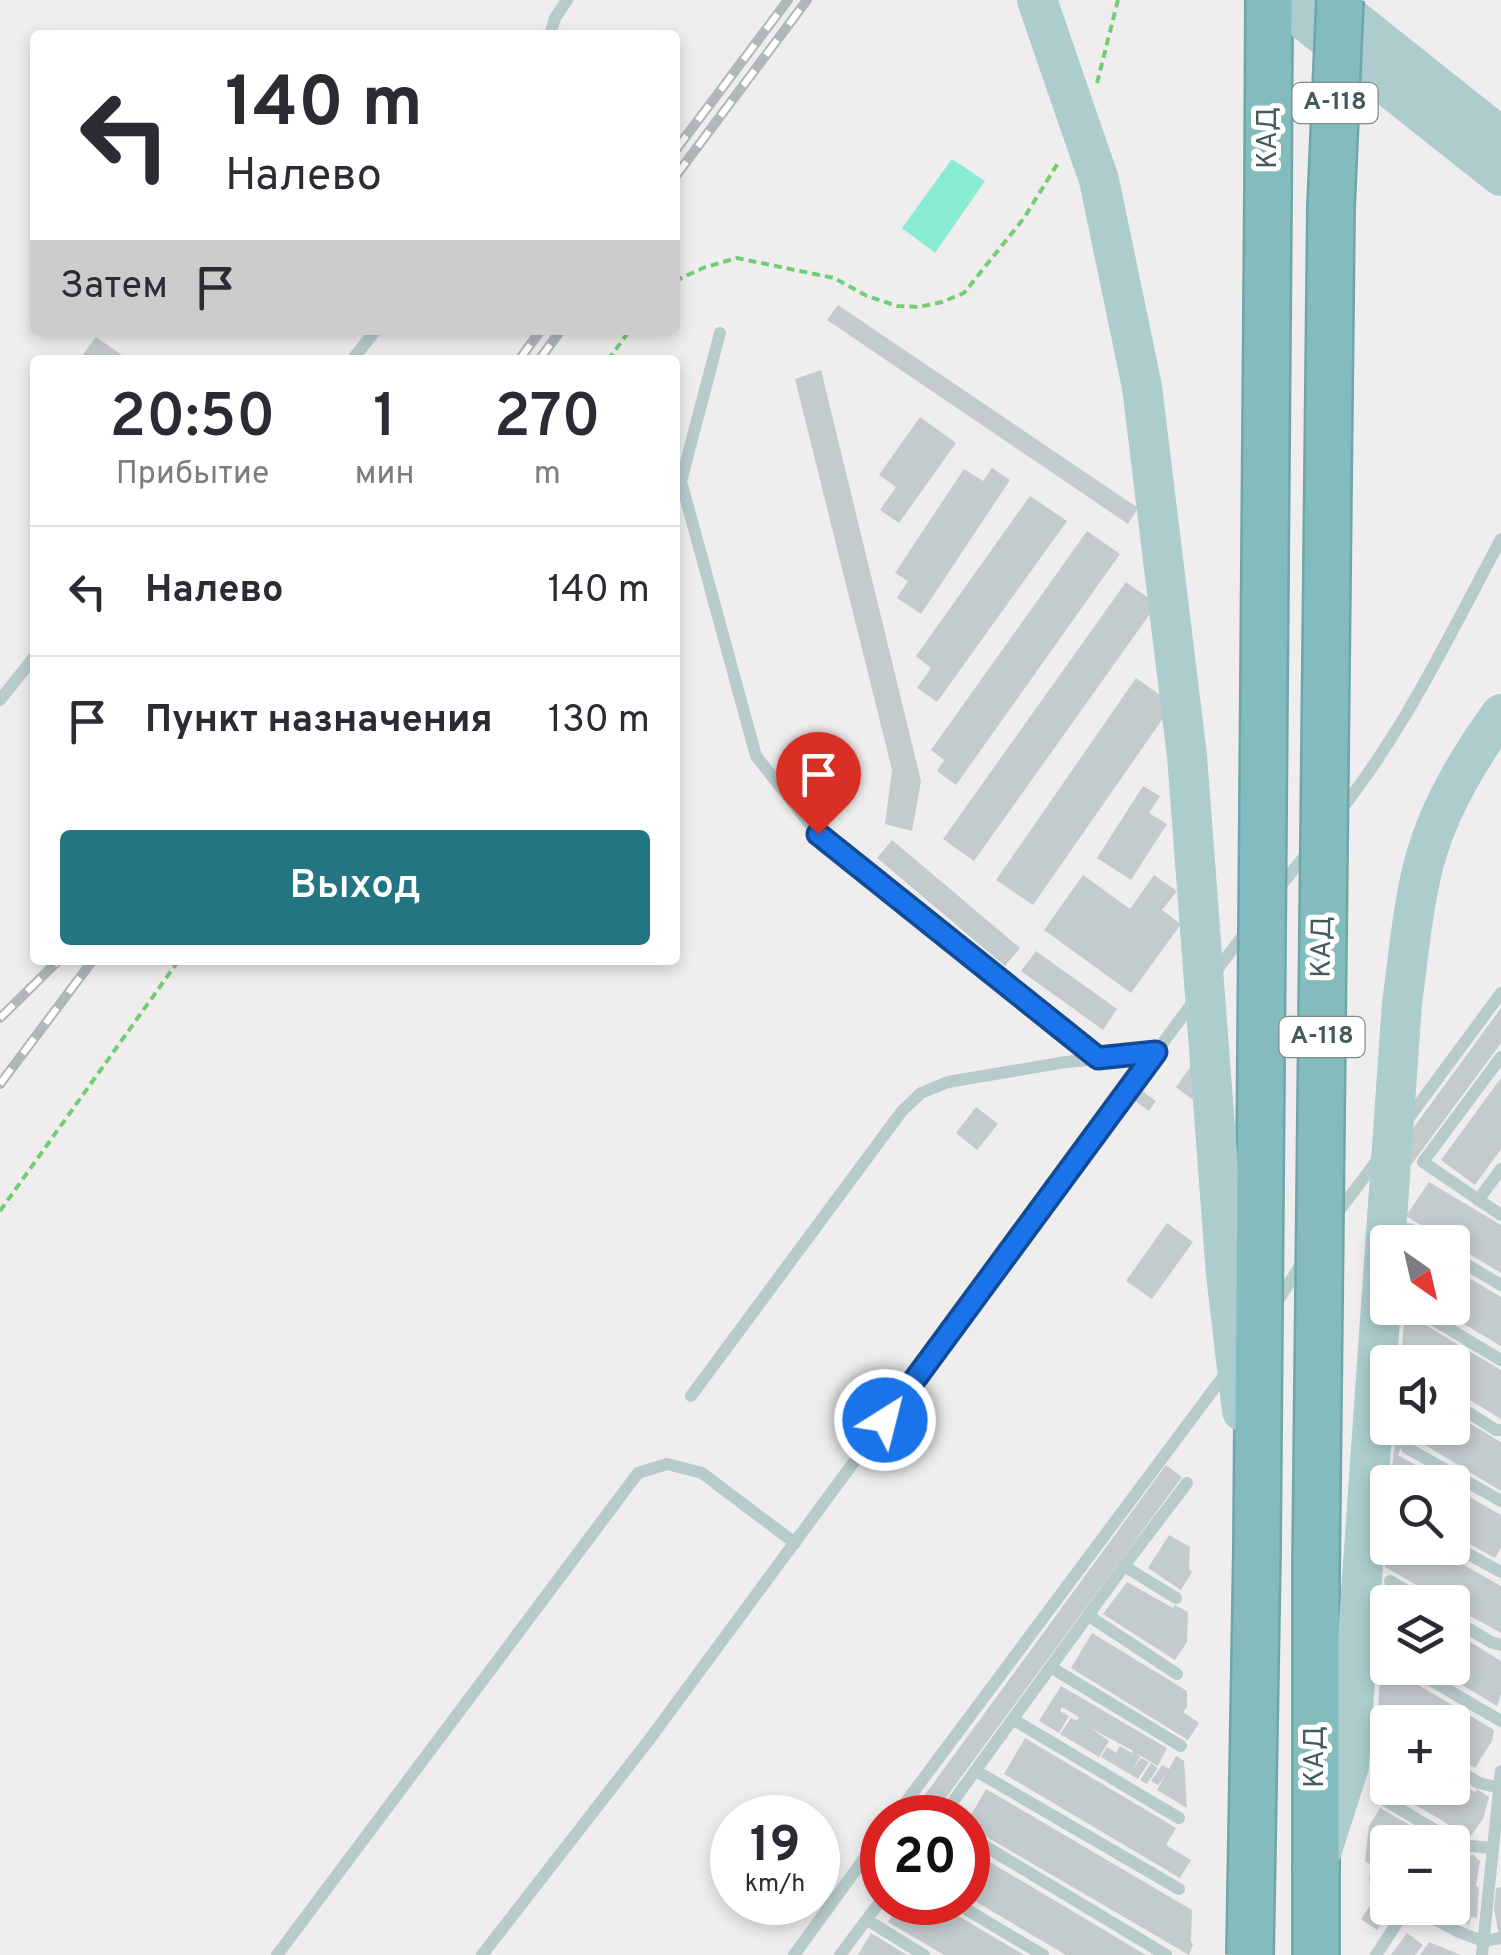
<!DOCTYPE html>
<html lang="ru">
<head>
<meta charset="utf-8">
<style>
	body { margin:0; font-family:Overpass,sans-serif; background:#f7f7f7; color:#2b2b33; height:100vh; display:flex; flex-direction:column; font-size:38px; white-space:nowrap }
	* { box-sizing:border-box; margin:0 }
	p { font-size:32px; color:#7c7c81 }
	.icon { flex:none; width:55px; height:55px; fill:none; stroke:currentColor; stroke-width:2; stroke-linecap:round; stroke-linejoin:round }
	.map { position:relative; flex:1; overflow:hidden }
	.details { position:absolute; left:30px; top:355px; width:650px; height:610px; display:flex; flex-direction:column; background:#fff; border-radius:10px; box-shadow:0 5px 15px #0003 }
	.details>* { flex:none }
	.top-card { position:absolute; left:30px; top:30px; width:650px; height:305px; border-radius:10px; box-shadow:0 5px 15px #0003; background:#fff; color:#2b2b33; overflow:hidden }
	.needle { width:65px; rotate:146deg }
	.buttons { position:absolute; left:1370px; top:1225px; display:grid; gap:20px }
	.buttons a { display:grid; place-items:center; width:100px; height:100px; border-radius:10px; background:#fff; box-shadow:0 5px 15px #0003; font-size:50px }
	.speed { position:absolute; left:710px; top:1795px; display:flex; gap:20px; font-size:50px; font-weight:700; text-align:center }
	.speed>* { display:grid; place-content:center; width:130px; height:130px; border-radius:50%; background:#fff; box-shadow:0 5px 15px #0003; line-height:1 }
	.speed small { font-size:25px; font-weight:400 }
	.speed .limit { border:15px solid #d22; background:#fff; color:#111 }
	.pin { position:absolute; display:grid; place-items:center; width:85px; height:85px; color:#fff; margin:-102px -42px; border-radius:50% 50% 50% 0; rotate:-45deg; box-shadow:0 0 10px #0007 }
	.pin .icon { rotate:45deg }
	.me { position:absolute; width:110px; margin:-55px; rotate:36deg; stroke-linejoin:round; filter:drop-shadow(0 0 8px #0008) }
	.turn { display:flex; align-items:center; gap:35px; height:210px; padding:0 30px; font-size:45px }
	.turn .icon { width:130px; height:130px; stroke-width:2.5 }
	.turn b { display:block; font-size:70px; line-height:85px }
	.then { display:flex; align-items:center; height:95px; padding:0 30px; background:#0003; gap:20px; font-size:38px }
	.eta { display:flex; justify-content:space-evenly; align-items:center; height:170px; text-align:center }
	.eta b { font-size:60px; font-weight:600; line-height:70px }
	.button { display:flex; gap:20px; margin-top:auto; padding:20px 30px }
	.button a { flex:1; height:115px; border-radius:10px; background:#227581; color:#fff; font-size:40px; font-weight:600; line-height:115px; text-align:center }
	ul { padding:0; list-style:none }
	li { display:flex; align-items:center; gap:30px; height:130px; padding:0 30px; border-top:2px solid #e1e1e2 }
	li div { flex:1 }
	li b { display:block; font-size:38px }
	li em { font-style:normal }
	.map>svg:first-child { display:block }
	.water { fill:#87ecd1 }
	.building { fill:#c4cbcd }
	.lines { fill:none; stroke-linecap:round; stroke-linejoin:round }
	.highway-casing { stroke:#6fa6a9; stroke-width:50 }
	.path { stroke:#72cd75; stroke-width:4; stroke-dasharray:8 5; stroke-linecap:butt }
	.lane { stroke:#b8cbcb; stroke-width:12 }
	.primary { stroke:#accccd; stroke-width:40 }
	.highway { stroke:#84bbbd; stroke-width:45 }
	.rail-casing { stroke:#afb7b8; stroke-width:10 }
	.rail { stroke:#fff; stroke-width:6; stroke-dasharray:19; stroke-linecap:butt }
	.highway-bridge-casing { stroke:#6fa6a9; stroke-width:50; stroke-linecap:butt }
	.primary-bridge { stroke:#accccd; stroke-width:40 }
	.highway-bridge { stroke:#84bbbd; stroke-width:45 }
	.route-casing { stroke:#114b97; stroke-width:25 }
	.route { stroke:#1a73e8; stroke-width:18 }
	.labels { text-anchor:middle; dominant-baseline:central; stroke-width:10; stroke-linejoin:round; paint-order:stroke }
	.shield { fill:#fff; stroke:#7d8c8c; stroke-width:2.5 }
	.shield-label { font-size:25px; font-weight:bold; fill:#455b5b }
	.street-label { font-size:28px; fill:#455b5b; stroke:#fff }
</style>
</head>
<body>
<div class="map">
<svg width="1501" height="1955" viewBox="0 0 1501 1955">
	<rect width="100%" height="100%" fill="#f0edef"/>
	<!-- water -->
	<polygon class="water" points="952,159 985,181 935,253 902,228"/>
	<!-- building -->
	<g class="building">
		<polygon points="838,305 1138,508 1128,524 827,320"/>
		<polygon points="96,337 129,360 79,360"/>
		<polygon points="821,370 921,781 912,831 885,824 892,770 795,379"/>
		<polygon points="920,417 956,443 899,523 880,510 896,487 879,475"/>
		<polygon points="992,468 1010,480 921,614 897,598 908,581 895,573 964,469 983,481"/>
		<polygon points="1030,496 1067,521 937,702 917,688 931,668 916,656"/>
		<polygon points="1087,531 1120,554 956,785 937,771 944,760 931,750"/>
		<polygon points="1126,582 1157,604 974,861 943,839"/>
		<polygon points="1136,678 1173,704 1033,905 996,880"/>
		<polygon points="1143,786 1160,796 1149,813 1167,824 1131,880 1097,858"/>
		<polygon points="892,840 1020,948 1005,966 877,858"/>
		<polygon points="1083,875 1130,909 1154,875 1177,891 1162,910 1181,924 1131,993 1044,930"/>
		<polygon points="1036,951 1117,1009 1103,1030 1021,971"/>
		<polygon points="1501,1008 1501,1043 1411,1165 1395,1153"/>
		<polygon points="1191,1066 1234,1098 1218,1119 1176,1087"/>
		<polygon points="1501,1078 1501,1149 1475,1185 1441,1160"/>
		<polygon points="1142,1091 1156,1101 1149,1111 1135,1101"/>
		<polygon points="976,1107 998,1124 977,1150 956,1133"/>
		<polygon points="1429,1182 1501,1225 1501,1273 1406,1216"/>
		<polygon points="1167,1223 1193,1242 1152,1299 1126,1281"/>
		<polygon points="1452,1268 1501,1297 1501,1346 1437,1308 1452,1308"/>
		<polygon points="1405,1313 1501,1370 1501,1419 1452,1389 1452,1362 1409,1362 1401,1358"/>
		<polygon points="1452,1413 1501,1442 1501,1491 1422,1443 1420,1446 1405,1437 1398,1455 1445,1482 1395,1482 1396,1476 1391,1474 1397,1428 1452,1428"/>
		<polygon points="1166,1465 1182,1477 931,1818 908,1818"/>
		<polygon points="1452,1487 1501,1515 1501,1547 1495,1558 1452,1534"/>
		<polygon points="1169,1535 1190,1547 1189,1569 1192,1572 1181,1590 1148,1568"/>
		<polygon points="1389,1548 1434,1548 1501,1586 1501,1633 1452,1606 1452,1602 1446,1602 1385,1567"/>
		<polygon points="1127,1582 1173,1608 1175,1605 1188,1612 1187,1642 1175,1660 1103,1614"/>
		<polygon points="1388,1592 1405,1602 1388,1602 1388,1639 1382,1636 1385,1593"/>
		<polygon points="1452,1631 1501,1661 1501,1694 1497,1706 1434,1668 1452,1668"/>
		<polygon points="1092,1633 1187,1691 1187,1707 1183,1712 1199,1723 1188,1740 1071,1668"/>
		<polygon points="1381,1663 1494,1730 1492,1741 1475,1768 1452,1754 1452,1722 1401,1722 1378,1707"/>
		<polygon points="1061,1686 1167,1748 1158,1766 1136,1753 1140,1757 1131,1771 1141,1758 1149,1762 1138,1779 1101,1757 1107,1747 1116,1753 1120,1746 1132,1753 1133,1751 1091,1728 1109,1741 1099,1757 1060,1734 1071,1718 1081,1722 1077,1720 1079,1717 1062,1707 1060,1711 1069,1716 1059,1733 1039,1721"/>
		<polygon points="1375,1732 1388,1740 1388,1788 1452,1788 1452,1779 1475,1792 1477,1789 1489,1797 1483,1819 1470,1837 1371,1779"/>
		<polygon points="1025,1738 1176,1828 1166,1845 1191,1860 1180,1878 1004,1774"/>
		<polygon points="1176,1756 1184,1761 1187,1808 1157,1790 1166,1774 1158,1785 1151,1781 1162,1765 1169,1769"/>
		<polygon points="1151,1763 1158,1768 1147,1784 1140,1780"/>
		<polygon points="986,1789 1192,1910 1191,1942 1193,1944 1189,1955 968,1826 968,1820"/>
		<polygon points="1380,1808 1429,1836 1428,1839 1434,1842 1388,1842 1388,1875 1365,1861 1369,1826"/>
		<polygon points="968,1849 1146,1955 1066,1955 968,1897"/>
		<polygon points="1472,1854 1480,1861 1476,1886 1479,1888 1477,1918 1471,1917 1469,1925 1442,1908 1452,1908 1452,1884"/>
		<polygon points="1501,1887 1501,1936 1499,1936 1494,1909 1496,1888"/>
		<polygon points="1374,1900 1390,1912 1377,1930 1361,1919"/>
		<polygon points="900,1902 935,1902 1024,1955 944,1955 888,1922"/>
		<polygon points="871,1933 907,1955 858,1955"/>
		<polygon points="1407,1933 1423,1945 1415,1955 1391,1955"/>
		<polygon points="1429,1942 1461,1955 1420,1955"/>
	</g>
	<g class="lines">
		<!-- highway casing -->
		<g class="highway-casing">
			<g id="highway">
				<polyline points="1268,194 1269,0"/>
				<polyline points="1316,1955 1316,1868"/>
			</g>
		</g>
		<!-- path -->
		<g class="path">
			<polyline points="1097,83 1118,0"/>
			<polyline points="675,281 703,268 737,258 834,278 867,296 897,306 918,307 942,302 964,293 1024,218 1058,163"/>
			<polyline points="608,360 630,330"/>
			<polyline points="0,1211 179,960"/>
		</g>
		<!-- lane -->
		<g class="lane">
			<polyline points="550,35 555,18 567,0"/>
			<polyline points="720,333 681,481 756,756 818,834 1098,1058"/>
			<polyline points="352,360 376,330"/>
			<polyline points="0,700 35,656"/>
			<path d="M1336 816C1404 732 1450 634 1501 539"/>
			<polyline points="1274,894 1312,847"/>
			<polyline points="1214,974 1247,930"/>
			<polyline points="1501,1057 1423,1162 1501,1215"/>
			<polyline points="1405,1123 1501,993"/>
			<polyline points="1478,1200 1501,1169"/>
			<polyline points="1333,1219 1378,1159"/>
			<polyline points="1409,1229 1431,1242"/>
			<polyline points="1452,1256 1501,1285"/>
			<polyline points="1414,1308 1501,1360"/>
			<polyline points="1272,1310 1307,1255"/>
			<polyline points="691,1396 902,1111 921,1093 948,1082 1066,1062 1156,1053"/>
			<polyline points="1452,1402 1496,1430 1501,1430"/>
			<polyline points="1407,1448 1501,1501"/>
			<polyline points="1452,1545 1501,1572"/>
			<polyline points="1124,1566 1176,1598"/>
			<polyline points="1390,1581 1425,1602"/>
			<polyline points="1089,1616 1177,1674"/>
			<polyline points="1452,1619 1491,1642 1501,1645"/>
			<polyline points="1385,1653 1388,1654"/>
			<polyline points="1052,1668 1181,1746"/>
			<polyline points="1410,1668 1501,1721"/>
			<polyline points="1014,1720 1179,1818"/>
			<polyline points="1380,1724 1388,1729"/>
			<polyline points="1452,1767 1479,1783 1500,1788"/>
			<polyline points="976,1771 1179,1889"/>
			<polyline points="1378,1796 1460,1845 1492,1848"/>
			<polyline points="894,1818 1228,1370"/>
			<polyline points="941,1818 1124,1566 1187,1483"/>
			<polyline points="968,1836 1166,1955"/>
			<polyline points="1375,1879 1388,1889"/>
			<polyline points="954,1902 1043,1955"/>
			<polyline points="1413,1908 1459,1932 1483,1941 1501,1938"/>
			<polyline points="867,1920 924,1955"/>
			<polyline points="277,1955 638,1473 667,1464 702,1473 795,1543"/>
			<polyline points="482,1955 649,1740 1196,998"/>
			<polyline points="794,1955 882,1834"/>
			<polyline points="840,1955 882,1899"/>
			<polyline points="1376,1955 1407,1908"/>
			<polyline points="1482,1955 1501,1771"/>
		</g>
		<!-- primary -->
		<g class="primary">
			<polyline points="1279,0 1501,176"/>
			<polyline points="1329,0 1501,137"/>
		</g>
		<!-- highway -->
		<use href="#highway" class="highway"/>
		<!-- rail casing -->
		<g class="rail-casing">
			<g id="rail">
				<polyline points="675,151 788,0"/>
				<polyline points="675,177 807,0"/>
				<polyline points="519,360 541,330"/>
				<polyline points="539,360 561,330"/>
				<polyline points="0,1018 59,960"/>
				<polyline points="0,1084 93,960"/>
			</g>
		</g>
		<!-- rail -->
		<use href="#rail" class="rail"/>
		<!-- highway-bridge casing -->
		<g class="highway-bridge-casing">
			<g id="highway-bridge">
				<polyline points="1316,1868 1316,1571 1331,207 1340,0"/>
				<polyline points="1250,1955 1257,1548 1268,194"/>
			</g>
		</g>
		<!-- primary-bridge -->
		<g class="primary-bridge">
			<polyline points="1037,0 1099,180 1142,387 1187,756 1226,1274 1242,1411"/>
			<path d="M1322 1850 1349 1766 1402 1003C1408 962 1411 920 1420 880 1432 820 1465 763 1501 714"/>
		</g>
		<!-- highway-bridge -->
		<use href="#highway-bridge" class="highway-bridge"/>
	</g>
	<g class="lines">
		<!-- route casing -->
		<g class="route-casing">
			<polyline id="route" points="818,834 1098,1058 1156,1052 885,1420"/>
		</g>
		<!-- route -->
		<use href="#route" class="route"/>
	</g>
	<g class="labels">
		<!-- shield labels -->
		<g class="shield">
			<rect x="1292.5" y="83" width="85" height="40" rx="8"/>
			<rect x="1279.5" y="1017" width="85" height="40" rx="8"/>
		</g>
		<g class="shield-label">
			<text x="1335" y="103">А-118</text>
			<text x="1322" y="1037">А-118</text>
		</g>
		<!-- street labels -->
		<g class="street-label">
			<text transform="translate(1269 138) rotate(-90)">КАД</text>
			<text transform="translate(1323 947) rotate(-89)">КАД</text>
			<text transform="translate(1316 1757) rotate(-90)">КАД</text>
		</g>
	</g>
</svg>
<div class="buttons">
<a><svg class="needle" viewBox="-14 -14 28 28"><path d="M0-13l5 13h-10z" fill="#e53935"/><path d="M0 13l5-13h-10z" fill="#7c7c81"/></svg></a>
<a><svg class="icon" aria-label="sound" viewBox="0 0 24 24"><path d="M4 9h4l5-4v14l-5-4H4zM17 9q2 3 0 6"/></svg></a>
<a><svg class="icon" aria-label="search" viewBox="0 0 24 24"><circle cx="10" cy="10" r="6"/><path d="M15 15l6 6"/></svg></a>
<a><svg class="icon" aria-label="layers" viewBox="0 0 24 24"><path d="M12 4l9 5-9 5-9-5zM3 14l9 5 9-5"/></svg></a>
<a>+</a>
<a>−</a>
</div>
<div class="speed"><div>19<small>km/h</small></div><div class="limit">20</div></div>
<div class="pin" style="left:818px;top:834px;background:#d93025"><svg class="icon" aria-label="arrive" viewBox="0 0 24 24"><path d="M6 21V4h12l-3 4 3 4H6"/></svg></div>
<svg class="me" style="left:885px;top:1420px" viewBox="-20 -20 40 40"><circle r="17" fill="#1a73e8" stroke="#fff" stroke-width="3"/><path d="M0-11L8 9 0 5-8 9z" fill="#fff"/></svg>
<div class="top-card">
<div class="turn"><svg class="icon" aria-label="left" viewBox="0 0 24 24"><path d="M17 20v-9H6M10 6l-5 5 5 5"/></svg><div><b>140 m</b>Налево</div></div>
<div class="then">Затем<svg class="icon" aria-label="arrive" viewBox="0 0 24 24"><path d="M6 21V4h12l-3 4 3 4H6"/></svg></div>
</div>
<section class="details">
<div class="eta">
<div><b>20:50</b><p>Прибытие</p></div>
<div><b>1</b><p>мин</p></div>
<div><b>270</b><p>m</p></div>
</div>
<ul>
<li><svg class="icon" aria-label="left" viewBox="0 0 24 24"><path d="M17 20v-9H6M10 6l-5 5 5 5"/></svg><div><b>Налево</b></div><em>140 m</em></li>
<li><svg class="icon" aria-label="arrive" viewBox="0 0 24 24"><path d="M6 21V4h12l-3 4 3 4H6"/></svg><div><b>Пункт назначения</b></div><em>130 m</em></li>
</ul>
<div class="button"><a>Выход</a></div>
</section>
</div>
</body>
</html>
